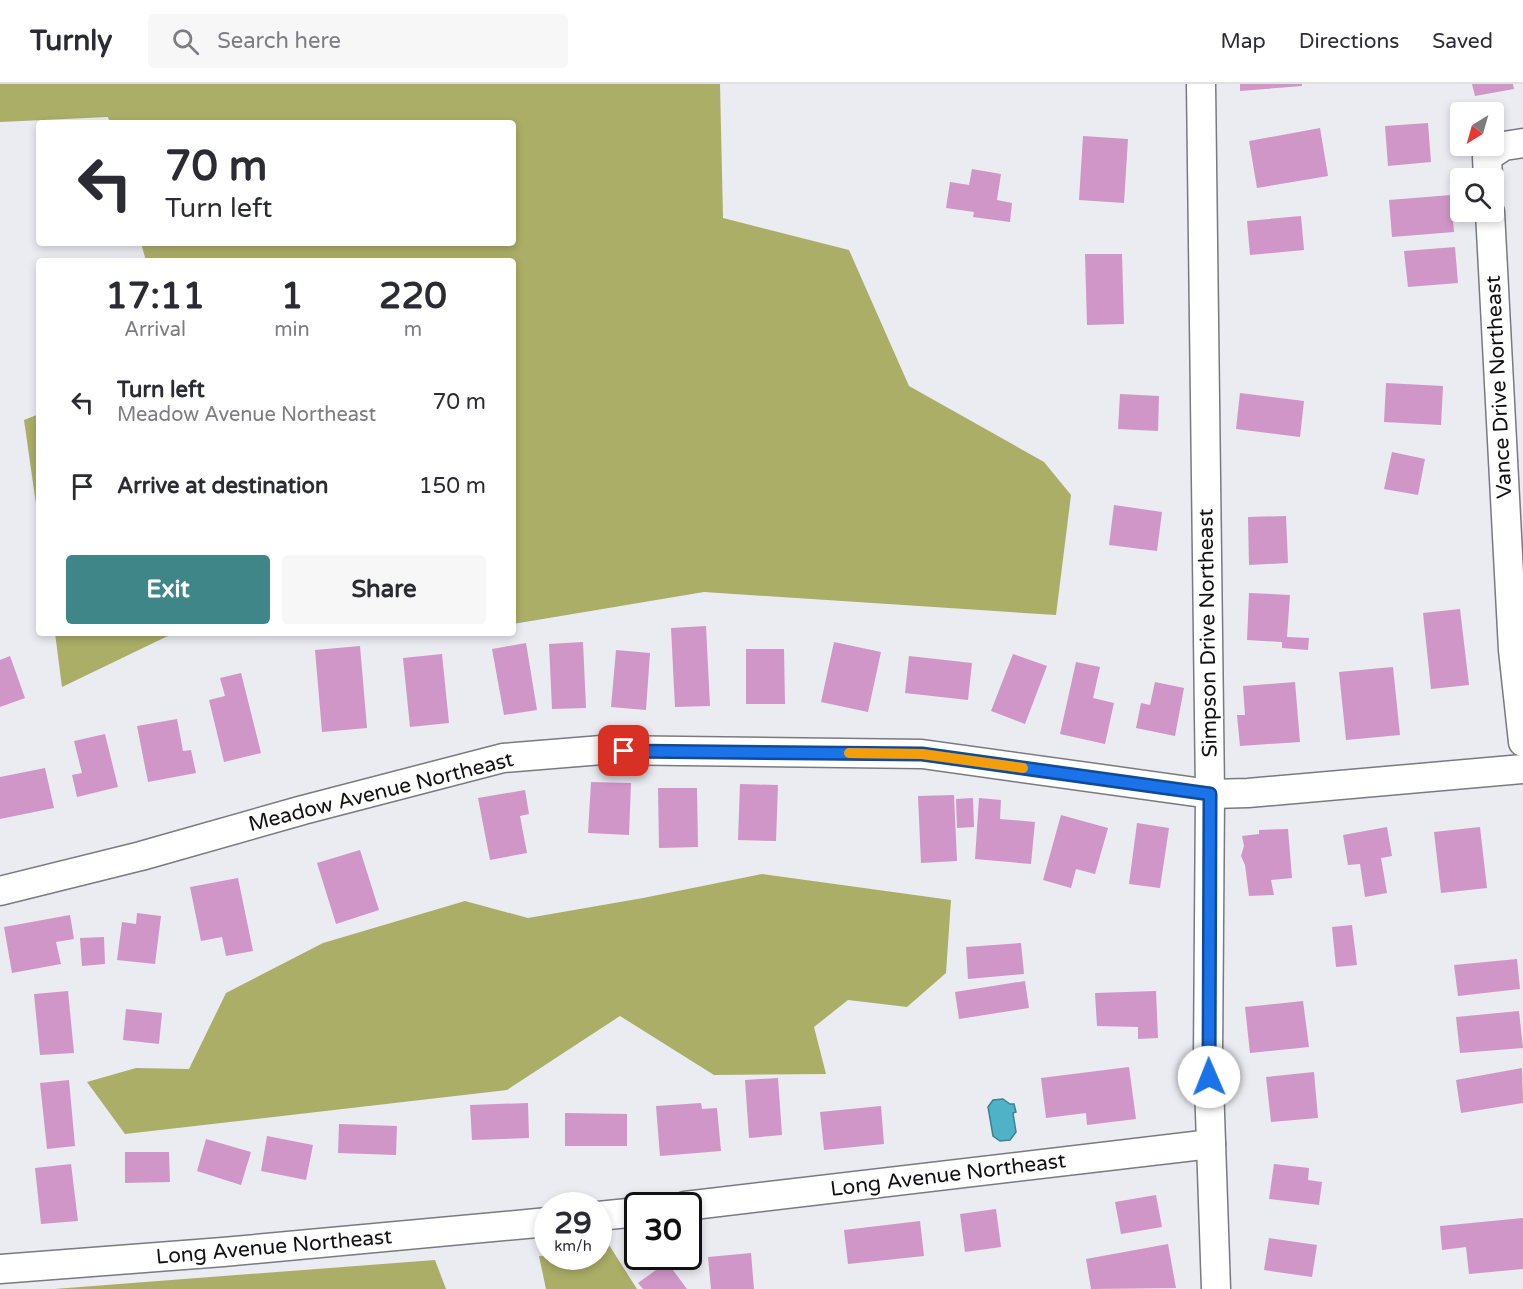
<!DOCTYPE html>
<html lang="en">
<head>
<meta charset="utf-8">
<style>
	body { margin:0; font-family:"Varela Round",sans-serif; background:#f7f7f7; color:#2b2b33; height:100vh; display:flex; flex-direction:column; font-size:22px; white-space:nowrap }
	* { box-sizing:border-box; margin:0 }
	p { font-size:20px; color:#7c7c81 }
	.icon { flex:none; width:33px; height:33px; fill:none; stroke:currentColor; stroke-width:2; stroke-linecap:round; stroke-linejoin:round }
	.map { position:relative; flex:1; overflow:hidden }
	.details { position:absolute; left:36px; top:174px; width:480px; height:378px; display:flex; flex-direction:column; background:#fff; border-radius:6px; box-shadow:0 3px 9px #0003 }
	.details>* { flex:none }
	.top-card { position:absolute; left:36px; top:36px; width:480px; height:126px; border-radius:6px; box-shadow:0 3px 9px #0003; background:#fff; color:#2b2b33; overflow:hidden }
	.needle { width:39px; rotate:217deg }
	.buttons { position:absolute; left:1450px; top:18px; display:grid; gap:12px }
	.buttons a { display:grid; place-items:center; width:54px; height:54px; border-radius:6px; background:#fff; box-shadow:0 3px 9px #0003; font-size:30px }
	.speed { position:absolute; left:534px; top:1108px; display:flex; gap:12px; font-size:30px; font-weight:700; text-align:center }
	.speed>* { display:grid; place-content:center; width:78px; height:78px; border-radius:50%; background:#fff; box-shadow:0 3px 9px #0003; line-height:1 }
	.speed small { font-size:15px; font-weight:400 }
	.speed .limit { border:3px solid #111; border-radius:9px; background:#fff; color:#111 }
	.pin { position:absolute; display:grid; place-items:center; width:51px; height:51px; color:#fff; margin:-26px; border-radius:12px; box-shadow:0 3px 9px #0006 }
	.me { position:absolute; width:66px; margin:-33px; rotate:359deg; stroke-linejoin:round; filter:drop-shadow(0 0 4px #0008) }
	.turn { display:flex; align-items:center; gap:21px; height:126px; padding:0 30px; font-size:27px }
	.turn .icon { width:78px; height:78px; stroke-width:2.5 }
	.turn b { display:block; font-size:42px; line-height:51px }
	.eta { display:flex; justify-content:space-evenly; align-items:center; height:102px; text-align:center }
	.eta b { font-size:36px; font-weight:700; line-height:42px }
	.button { display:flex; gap:12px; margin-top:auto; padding:12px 30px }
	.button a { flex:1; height:69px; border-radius:6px; background:#3e8687; color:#fff; font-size:24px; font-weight:700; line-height:69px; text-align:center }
	.button a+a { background:#f7f7f7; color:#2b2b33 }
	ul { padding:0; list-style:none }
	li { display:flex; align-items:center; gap:18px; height:84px; padding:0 30px }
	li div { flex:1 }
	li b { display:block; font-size:22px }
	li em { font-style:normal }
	header { display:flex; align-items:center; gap:36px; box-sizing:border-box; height:84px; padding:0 30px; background:#fff; border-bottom:2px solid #e1e1e2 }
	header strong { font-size:28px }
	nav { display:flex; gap:33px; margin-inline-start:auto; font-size:21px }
	.search { width:420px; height:54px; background:#f7f7f7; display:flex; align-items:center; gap:15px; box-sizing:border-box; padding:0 21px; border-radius:6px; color:#7c7c81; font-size:22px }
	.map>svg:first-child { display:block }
	.forest { fill:#abae66 }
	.water { fill:#50b2c6; stroke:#3d8290; stroke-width:1.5 }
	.building { fill:#d096c7 }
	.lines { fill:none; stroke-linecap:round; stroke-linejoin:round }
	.street-casing { stroke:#797980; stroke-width:31 }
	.street { stroke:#fff; stroke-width:28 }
	.route-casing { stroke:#114b97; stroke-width:15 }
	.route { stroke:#1a73e8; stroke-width:10 }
	.slow { stroke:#f59e0b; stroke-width:10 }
	.labels { text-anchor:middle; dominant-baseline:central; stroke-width:5; stroke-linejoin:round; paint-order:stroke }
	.street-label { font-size:21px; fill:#111113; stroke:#fff }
</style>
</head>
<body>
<header>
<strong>Turnly</strong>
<div class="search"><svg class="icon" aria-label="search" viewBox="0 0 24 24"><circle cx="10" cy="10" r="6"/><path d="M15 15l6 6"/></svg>Search here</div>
<nav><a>Map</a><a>Directions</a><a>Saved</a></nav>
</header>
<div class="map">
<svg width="1523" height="1205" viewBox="0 0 1523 1205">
	<rect width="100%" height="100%" fill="#ebebf2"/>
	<!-- forest -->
	<g class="forest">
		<polygon points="0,0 720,0 723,134 849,166 909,302 1044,378 1071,411 1056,531 704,508 513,540 513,177 146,177 141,159 513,159 513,39 110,39 108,33 0,38"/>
		<polygon points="39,330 39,441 24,336"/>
		<polygon points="55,549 174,549 62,603"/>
		<polygon points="762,790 951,816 946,889 907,923 848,916 814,943 826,990 714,991 620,932 507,1006 125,1050 87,998 136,984 189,985 226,909 323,859 465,817 528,834 643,814"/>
		<polygon points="609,1161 637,1205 546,1205 539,1172 598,1173 599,1163"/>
		<polygon points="435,1176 446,1205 54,1205"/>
	</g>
	<!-- water -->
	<polygon class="water" points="1003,1015 1010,1020 1014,1020 1016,1028 1013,1029 1016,1048 1010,1056 1000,1057 993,1052 988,1023 993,1016"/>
	<!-- building -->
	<g class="building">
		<polygon points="1240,0 1302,0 1302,2 1240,7"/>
		<polygon points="1472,0 1513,0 1514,5 1475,12"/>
		<polygon points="1428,39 1431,78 1388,82 1385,42"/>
		<polygon points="1320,44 1328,92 1257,104 1249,57"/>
		<polygon points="1083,52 1128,55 1124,119 1079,116"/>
		<polygon points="972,85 1001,90 997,116 1012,119 1010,138 973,133 974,128 946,124 950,98 969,101"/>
		<polygon points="1451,111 1454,148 1392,153 1389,116"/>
		<polygon points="1301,132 1304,166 1250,171 1247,137"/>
		<polygon points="1455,163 1458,199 1408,203 1404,167"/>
		<polygon points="1085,170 1122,170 1124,240 1087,241"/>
		<polygon points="1386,299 1443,302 1441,341 1384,338"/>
		<polygon points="1240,309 1304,317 1300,353 1236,345"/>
		<polygon points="1120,310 1159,312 1158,347 1118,345"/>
		<polygon points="1392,368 1425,375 1418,411 1384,405"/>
		<polygon points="1114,421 1162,428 1157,467 1109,461"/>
		<polygon points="1286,432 1288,479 1249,481 1248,433"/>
		<polygon points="1249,509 1290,511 1287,553 1309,554 1308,566 1282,564 1282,558 1247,556"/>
		<polygon points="1460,525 1469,601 1431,605 1423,529"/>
		<polygon points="706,542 710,622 675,623 671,544"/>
		<polygon points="583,558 586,624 552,625 549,560"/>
		<polygon points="834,558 881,568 868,628 821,618"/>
		<polygon points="526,559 537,626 504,631 492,565"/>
		<polygon points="360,562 367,644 322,648 315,566"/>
		<polygon points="746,565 784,565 785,620 746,620"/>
		<polygon points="616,566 650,569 646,626 611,623"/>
		<polygon points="442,570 449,639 410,643 403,574"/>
		<polygon points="1013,570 1047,582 1025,640 991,627"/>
		<polygon points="10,572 25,614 0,623 0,576"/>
		<polygon points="909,572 972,579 968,616 905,609"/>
		<polygon points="1076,578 1100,583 1093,614 1114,619 1105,660 1060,650"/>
		<polygon points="1393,583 1400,651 1346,656 1339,588"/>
		<polygon points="241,589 261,669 224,678 209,616 225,612 220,594"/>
		<polygon points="1155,598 1184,604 1175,652 1136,644 1141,619 1150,621"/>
		<polygon points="1295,598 1300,658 1240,662 1237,631 1245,631 1243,602"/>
		<polygon points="177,635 183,667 191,666 196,689 148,698 137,642"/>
		<polygon points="105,650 118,703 77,713 72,691 82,689 74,657"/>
		<polygon points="45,684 54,724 0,735 0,693"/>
		<polygon points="591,698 631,699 629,751 588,749"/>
		<polygon points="740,700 778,701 776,757 738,756"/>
		<polygon points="658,704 697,704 698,763 659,764"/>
		<polygon points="525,706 529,730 520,732 527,769 490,776 478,714"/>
		<polygon points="954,711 957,777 921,779 918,712"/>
		<polygon points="973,714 974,743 957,744 956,715"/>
		<polygon points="979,714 1001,716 1000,735 1035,738 1031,780 975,775"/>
		<polygon points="1061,731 1108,744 1095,790 1076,785 1071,804 1043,796"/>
		<polygon points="1137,739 1169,744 1160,804 1129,800"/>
		<polygon points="1387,743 1392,772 1381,774 1387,809 1365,813 1360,780 1348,781 1343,751"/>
		<polygon points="1480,743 1487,804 1441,809 1434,748"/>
		<polygon points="1288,745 1292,794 1271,796 1274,811 1249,812 1245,781 1241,772 1244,762 1242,752 1259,750 1259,746"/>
		<polygon points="360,766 379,826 336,840 317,779"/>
		<polygon points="238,794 253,867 226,872 222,853 201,857 190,803"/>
		<polygon points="137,829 161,832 155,880 117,876 122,838 136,840"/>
		<polygon points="70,831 74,855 56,858 61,880 12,889 4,843"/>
		<polygon points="1352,841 1357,881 1336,883 1332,843"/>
		<polygon points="104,853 105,880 82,882 80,854"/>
		<polygon points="1021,859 1024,890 968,895 966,863"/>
		<polygon points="1517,875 1520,905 1458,912 1454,881"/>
		<polygon points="1025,897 1029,924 959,935 955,908"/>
		<polygon points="68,907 74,969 40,971 34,910"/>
		<polygon points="1156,907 1158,954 1138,955 1138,943 1097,942 1095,909"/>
		<polygon points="1303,917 1309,963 1250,969 1245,923"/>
		<polygon points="126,925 162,929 159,960 123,956"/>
		<polygon points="1519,927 1523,964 1460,969 1456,933"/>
		<polygon points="1129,983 1136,1035 1087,1041 1086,1029 1046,1034 1041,994"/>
		<polygon points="1522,984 1523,1019 1461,1029 1456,996"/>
		<polygon points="1314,988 1318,1034 1271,1038 1266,993"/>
		<polygon points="778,994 782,1051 749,1054 745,996"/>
		<polygon points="69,996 75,1062 47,1065 40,999"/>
		<polygon points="528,1019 529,1054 472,1056 470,1021"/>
		<polygon points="701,1019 702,1025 717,1024 721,1067 660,1072 656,1022"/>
		<polygon points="881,1022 884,1060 824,1066 820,1028"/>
		<polygon points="565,1029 627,1030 627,1062 565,1062"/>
		<polygon points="339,1040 397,1042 396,1071 338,1069"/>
		<polygon points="267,1052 313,1061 306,1096 261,1087"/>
		<polygon points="206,1055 251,1068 241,1101 197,1087"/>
		<polygon points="125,1068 169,1068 170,1098 125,1099"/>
		<polygon points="71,1080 78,1137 41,1140 35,1084"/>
		<polygon points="1274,1080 1309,1084 1308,1096 1322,1098 1319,1121 1269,1115"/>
		<polygon points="1156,1111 1162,1143 1121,1150 1115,1118"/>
		<polygon points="996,1125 1001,1163 965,1168 960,1130"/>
		<polygon points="1523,1134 1523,1185 1469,1190 1466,1163 1442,1166 1440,1142"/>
		<polygon points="920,1137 924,1172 848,1180 844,1146"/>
		<polygon points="1269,1154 1317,1161 1312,1193 1264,1186"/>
		<polygon points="1168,1160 1176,1204 1091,1205 1086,1175"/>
		<polygon points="751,1169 754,1205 711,1205 708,1173"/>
		<polygon points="667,1178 687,1205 643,1205 638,1199"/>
	</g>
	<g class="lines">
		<!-- street casing -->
		<g class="street-casing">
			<g id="street">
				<polyline points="1201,0 1210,710 1208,971 1216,1205"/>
				<polyline points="1488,94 1487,73 1504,62 1523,59"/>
				<polyline points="1490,128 1513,566 1523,658"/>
				<polyline points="0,807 141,772 303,726 503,674 602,666 922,670 1210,710 1248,709 1523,685"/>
				<polyline points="685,1122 1211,1060"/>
				<polyline points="598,1132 638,1128"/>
				<polyline points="0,1185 223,1168 548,1138"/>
			</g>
		</g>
		<!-- street -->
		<use href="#street" class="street"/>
	</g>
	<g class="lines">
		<!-- route casing -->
		<g class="route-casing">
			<polyline id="route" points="624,667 922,670 1210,710 1209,993"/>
		</g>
		<!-- route -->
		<use href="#route" class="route"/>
		<!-- slow -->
		<polyline class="slow" points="849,669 922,670 1023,684"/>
	</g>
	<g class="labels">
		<!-- street labels -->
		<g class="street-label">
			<text transform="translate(1499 303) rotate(-93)">Vance Drive Northeast</text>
			<text transform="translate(1208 549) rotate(-91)">Simpson Drive Northeast</text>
			<text transform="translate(381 708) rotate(-14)">Meadow Avenue Northeast</text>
			<text transform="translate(948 1091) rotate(-7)">Long Avenue Northeast</text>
			<text transform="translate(274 1163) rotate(-5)">Long Avenue Northeast</text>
		</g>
	</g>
</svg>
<div class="buttons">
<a><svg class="needle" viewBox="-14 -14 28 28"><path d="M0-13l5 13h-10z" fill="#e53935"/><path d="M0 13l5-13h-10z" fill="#7c7c81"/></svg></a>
<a><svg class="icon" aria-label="search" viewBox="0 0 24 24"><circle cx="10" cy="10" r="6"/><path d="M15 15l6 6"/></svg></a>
</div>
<div class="speed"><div>29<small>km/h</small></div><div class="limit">30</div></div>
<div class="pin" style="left:624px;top:667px;background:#d93025"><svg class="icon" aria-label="arrive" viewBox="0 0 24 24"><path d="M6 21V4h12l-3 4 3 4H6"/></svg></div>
<svg class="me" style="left:1209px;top:993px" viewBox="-20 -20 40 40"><circle r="19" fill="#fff"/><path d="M0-13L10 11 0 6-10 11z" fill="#1a73e8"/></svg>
<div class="top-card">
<div class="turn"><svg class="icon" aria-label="left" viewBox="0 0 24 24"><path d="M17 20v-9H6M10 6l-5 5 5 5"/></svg><div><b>70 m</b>Turn left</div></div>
</div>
<section class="details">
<div class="eta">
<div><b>17:11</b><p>Arrival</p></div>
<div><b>1</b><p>min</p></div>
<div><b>220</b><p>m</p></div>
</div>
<ul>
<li><svg class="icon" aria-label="left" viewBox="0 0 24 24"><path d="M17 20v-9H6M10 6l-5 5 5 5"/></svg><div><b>Turn left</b><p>Meadow Avenue Northeast</p></div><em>70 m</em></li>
<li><svg class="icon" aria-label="arrive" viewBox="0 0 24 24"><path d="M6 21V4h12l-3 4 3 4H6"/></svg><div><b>Arrive at destination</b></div><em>150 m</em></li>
</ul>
<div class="button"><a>Exit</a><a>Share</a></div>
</section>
</div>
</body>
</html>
